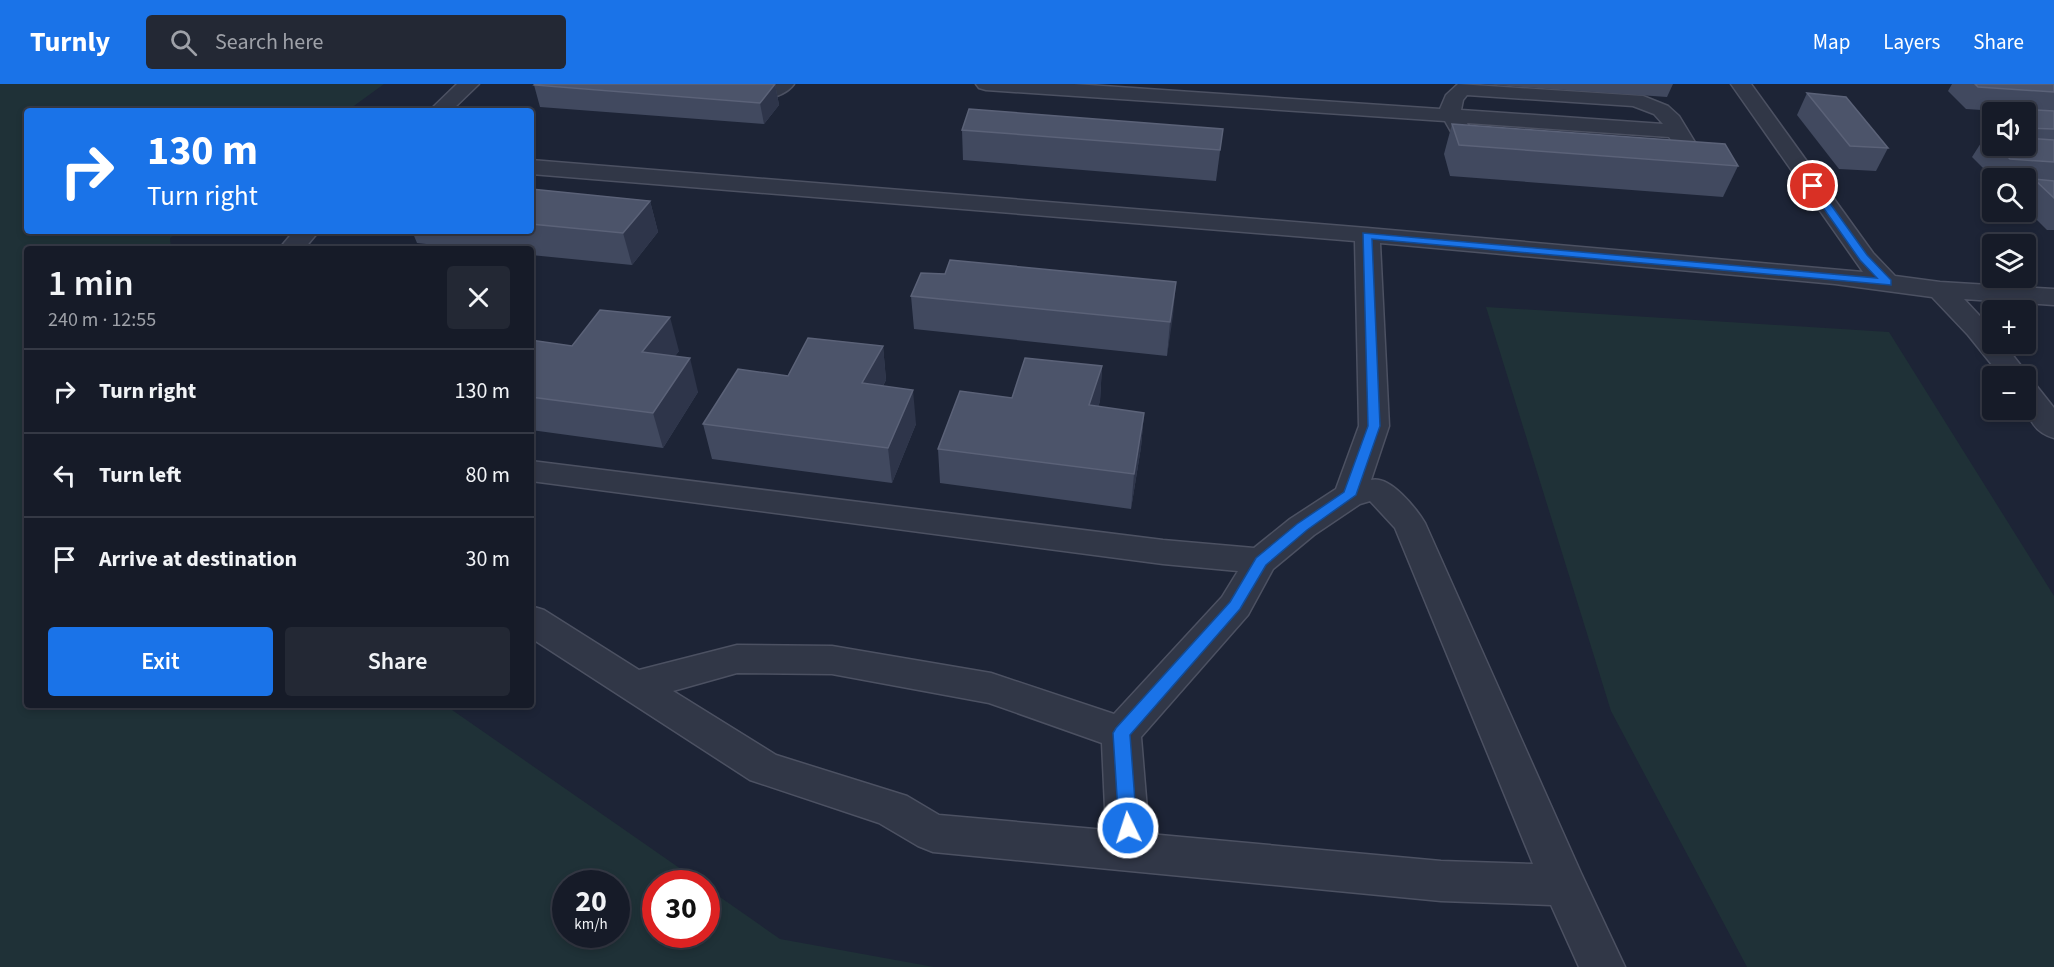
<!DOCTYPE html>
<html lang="en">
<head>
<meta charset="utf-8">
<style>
	body { margin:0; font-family:"Source Sans 3",sans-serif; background:#232834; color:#f1f3f6; height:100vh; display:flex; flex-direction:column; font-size:22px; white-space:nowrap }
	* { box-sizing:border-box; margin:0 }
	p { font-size:20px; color:#9ea1a8 }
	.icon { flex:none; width:33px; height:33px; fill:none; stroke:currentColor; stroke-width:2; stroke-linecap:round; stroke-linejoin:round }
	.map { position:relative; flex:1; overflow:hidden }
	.panel { position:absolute; left:24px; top:162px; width:510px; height:462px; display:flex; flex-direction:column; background:#161b28; border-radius:6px; box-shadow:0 3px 9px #0003,0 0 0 2px #353945 }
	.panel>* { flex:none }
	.top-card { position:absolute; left:24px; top:24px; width:510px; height:126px; border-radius:6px; box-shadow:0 3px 9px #0003,0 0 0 2px #353945; background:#1a73e8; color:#fff; overflow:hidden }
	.tools { position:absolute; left:1982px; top:18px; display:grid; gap:12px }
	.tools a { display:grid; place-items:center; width:54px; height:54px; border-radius:6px; background:#161b28; box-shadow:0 3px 9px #0003,0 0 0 2px #353945; font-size:30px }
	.speed { position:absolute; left:552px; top:786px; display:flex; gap:12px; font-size:30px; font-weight:700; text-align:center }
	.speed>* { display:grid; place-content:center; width:78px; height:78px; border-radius:50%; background:#161b28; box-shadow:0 3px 9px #0003,0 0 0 2px #353945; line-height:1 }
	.speed small { font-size:15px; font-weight:400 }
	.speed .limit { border:9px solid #d22; background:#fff; color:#111 }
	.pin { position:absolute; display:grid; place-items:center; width:51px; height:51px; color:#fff; margin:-26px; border:3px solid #fff; border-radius:50%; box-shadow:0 2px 6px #0007 }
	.me { position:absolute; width:66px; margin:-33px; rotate:356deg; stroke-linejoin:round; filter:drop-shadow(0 0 4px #0008) }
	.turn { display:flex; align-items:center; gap:21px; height:126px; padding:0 24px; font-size:27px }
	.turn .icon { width:78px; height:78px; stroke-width:2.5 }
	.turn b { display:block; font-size:42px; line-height:51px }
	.round { display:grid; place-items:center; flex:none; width:63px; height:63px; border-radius:6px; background:#232834 }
	.head { display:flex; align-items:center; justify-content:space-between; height:102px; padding:0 24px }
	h1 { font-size:36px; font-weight:600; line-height:45px }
	.cta { display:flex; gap:12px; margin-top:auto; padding:12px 24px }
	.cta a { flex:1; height:69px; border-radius:6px; background:#1a73e8; color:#fff; font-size:24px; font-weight:600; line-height:69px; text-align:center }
	.cta a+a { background:#232834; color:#f1f3f6 }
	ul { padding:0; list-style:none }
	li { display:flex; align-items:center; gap:18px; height:84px; padding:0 24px; border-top:2px solid #353945 }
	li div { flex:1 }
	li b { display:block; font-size:22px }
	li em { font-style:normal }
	header { display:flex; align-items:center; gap:36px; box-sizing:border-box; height:84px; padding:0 30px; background:#1a73e8; color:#fff }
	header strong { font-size:28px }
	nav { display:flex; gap:33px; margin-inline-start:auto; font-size:21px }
	.search { width:420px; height:54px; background:#232834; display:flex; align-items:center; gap:15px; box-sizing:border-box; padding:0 21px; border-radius:6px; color:#9ea1a8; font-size:22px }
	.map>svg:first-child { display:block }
	.green { fill:#1f3137; fill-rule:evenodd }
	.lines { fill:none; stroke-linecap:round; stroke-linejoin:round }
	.street-casing { stroke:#4c5162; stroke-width:3 }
	.street { fill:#313747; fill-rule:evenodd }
	.wall { fill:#41495f }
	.shaded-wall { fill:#2e354a }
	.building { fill:#4c546a; stroke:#5b6278; stroke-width:1.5 }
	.route { fill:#1a73e8; stroke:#114b97; stroke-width:1.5 }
</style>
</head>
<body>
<header>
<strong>Turnly</strong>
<div class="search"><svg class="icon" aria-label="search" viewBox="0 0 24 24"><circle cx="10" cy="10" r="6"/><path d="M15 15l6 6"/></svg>Search here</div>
<nav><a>Map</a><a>Layers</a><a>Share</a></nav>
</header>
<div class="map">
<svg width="2054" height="883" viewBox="0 0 2054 883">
	<rect width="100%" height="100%" fill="#1d2436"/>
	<!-- green -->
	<g class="green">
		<path d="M0 0H384L347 27H27V147H180L170 154 171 165H27V621H445L701 799 656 800V850H706L707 804 780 855 934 883H0ZM566 800H616V850H566Z"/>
		<polygon points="1486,223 1889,248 2054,512 2054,883 1747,883 1611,627"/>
	</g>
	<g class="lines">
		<!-- street casing -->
		<g class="street-casing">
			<g id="street">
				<polygon points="457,0 479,0 451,27 429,27"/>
				<path d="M769 0H794C781 18 744 19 725 14L722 10 725 6C740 2 754 6 769 0Z"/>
				<path d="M976 0H1074L1440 25 1446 11 1458 0 1643 12 1668 22 1679 32 1696 60 1695 71 1692 76 1666 85 1507 74 1469 65 1453 51 1445 37 986 6 979 4ZM1467 11 1633 22 1654 30 1663 40 1461 26 1463 16ZM1467 39 1669 53 1674 60 1673 67 1664 71 1507 60C1492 57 1474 54 1467 39Z"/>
				<path d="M1731 0H1751L1873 169 1895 192 1940 198 2054 205V221L1964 215 1992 245V260H2004L2029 292 2026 297 2035 300 2054 324V354C2024 346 2025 317 2025 292H2001L1968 251 1932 213 1835 200 1380 159 1389 342 1371 396C1390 391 1416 424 1425 439L1581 789 1625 883H1579L1551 821 1441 817 933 768 918 762 879 739 750 696 531 554V522L544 526 639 586 737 561 832 562 991 589 1114 630 1222 513 1238 487 1163 480 531 397V377L1163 456 1254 464 1290 435 1336 405 1359 342 1355 157 531 90V76L1367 144 1863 188ZM1370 417 1395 444 1533 780 1441 777 1149 750 1141 653 1248 531 1273 485 1314 451 1360 420ZM737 589 832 590 989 619 1102 659 1106 746 939 731 907 712 776 671 673 607Z"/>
				<polygon points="294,147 319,147 304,165 279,165"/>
			</g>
		</g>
		<!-- street -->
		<use href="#street" class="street"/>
	</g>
	<!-- wall -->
	<g class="wall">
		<polygon points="775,0 779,21 764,40 540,23 534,1"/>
		<polygon points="1481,0 1673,0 1667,13"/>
		<polygon points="1952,0 2054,0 2054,146 2047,146 2025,124 2025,109 2031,100 2025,99 2025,94 1993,94 1972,73 1986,51 1992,51 1986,46 1992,36 1992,62 2025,62 2025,28 1996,28 1997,27 1966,25 1948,7"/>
		<polygon points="1807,9 1888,64 1876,87 1839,85 1797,31"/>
		<polygon points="1452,40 1738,82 1723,113 1450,92 1444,70"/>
		<polygon points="1223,45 1216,97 963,76 962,46"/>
		<polygon points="531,105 650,117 658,148 632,181 531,171 531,165 472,165 417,159 412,147 531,147"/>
		<polygon points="1176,198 1167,272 914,245 911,212"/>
		<polygon points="531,256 572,262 679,267 675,272 698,308 663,364 531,346"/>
		<polygon points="883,262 886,296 883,302 916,340 892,399 712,375 703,340"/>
		<polygon points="1102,282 1100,317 1098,323 1144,329 1141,363 1131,425 940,399 938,365 1012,314"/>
	</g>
	<!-- shaded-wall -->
	<g class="shaded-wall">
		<polygon points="775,0 779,21 764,40 760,19"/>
		<polygon points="650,117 658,148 632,181 623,149"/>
		<polygon points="1176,198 1173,232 1167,272 1170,238"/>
		<polygon points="670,233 679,267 651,302 642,268"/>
		<polygon points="883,262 886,296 866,333 862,299"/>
		<polygon points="690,274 698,308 663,364 653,329"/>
		<polygon points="1102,282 1100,317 1088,356 1089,321"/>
		<polygon points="913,306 916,340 892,399 888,364"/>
		<polygon points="1144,329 1141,363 1131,425 1134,390"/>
	</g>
	<!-- building -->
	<g class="building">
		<polygon points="535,0 775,0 760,19 534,1"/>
		<polygon points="1975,0 2054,0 2054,8 1978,3"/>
		<polygon points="1807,9 1846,13 1888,64 1850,62"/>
		<polygon points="1999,24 2054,27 2054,45 2025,44 2025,28 2004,28"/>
		<polygon points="969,25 1223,45 1220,66 962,46"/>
		<polygon points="1452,40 1725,60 1738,82 1459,61"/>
		<polygon points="1986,51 1992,51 1992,57"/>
		<polygon points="2025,54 2054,56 2054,78 2010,75 1997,62 2025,62"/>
		<polygon points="2034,95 2054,97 2054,114"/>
		<polygon points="531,105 650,117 623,149 531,140"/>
		<polygon points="950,176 1176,198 1170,238 911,212 921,189 945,190"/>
		<polygon points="600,226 670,233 642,268 690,274 653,329 531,313 531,256 572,262"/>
		<polygon points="808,254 883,262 862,299 913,306 888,364 703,340 738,285 788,292"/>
		<polygon points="1025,274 1102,282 1089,321 1144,329 1134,390 938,365 960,307 1012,314"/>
	</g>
	<!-- route -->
	<polygon class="route" points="1813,99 1816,100 1867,171 1891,196 1891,201 1372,155 1380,342 1356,411 1307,446 1266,481 1240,525 1130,651 1137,744 1134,750 1128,752 1122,750 1119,744 1113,649 1116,644 1230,518 1256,474 1297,440 1344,408 1368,342 1363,149 1877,194 1860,176 1808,102"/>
</svg>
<div class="tools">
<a><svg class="icon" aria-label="sound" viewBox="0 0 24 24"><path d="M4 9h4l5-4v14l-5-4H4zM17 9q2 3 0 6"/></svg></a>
<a><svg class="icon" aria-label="search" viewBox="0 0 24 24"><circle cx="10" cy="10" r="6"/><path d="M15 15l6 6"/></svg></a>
<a><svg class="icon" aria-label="layers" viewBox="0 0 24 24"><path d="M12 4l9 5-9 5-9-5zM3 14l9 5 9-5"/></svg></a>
<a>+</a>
<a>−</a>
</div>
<div class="speed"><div>20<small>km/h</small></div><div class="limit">30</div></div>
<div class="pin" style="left:1813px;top:102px;background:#d93025"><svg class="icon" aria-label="arrive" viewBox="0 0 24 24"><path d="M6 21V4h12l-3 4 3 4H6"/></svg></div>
<svg class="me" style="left:1128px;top:744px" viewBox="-20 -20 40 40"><circle r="17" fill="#1a73e8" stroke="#fff" stroke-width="3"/><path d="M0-11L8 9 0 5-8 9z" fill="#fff"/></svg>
<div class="top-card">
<div class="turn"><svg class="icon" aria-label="right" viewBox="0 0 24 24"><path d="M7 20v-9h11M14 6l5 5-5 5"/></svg><div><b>130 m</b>Turn right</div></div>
</div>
<section class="panel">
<div class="head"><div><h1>1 min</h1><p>240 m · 12:55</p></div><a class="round"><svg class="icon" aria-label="close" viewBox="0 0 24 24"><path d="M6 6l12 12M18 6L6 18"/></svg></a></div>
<ul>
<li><svg class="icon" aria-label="right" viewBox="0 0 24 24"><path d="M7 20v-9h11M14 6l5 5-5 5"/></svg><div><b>Turn right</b></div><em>130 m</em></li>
<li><svg class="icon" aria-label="left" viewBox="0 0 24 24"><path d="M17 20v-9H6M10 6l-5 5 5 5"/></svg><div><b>Turn left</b></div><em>80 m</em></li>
<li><svg class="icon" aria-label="arrive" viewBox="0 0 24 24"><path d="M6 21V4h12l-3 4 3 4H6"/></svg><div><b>Arrive at destination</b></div><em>30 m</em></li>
</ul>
<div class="cta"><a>Exit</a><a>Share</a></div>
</section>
</div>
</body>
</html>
